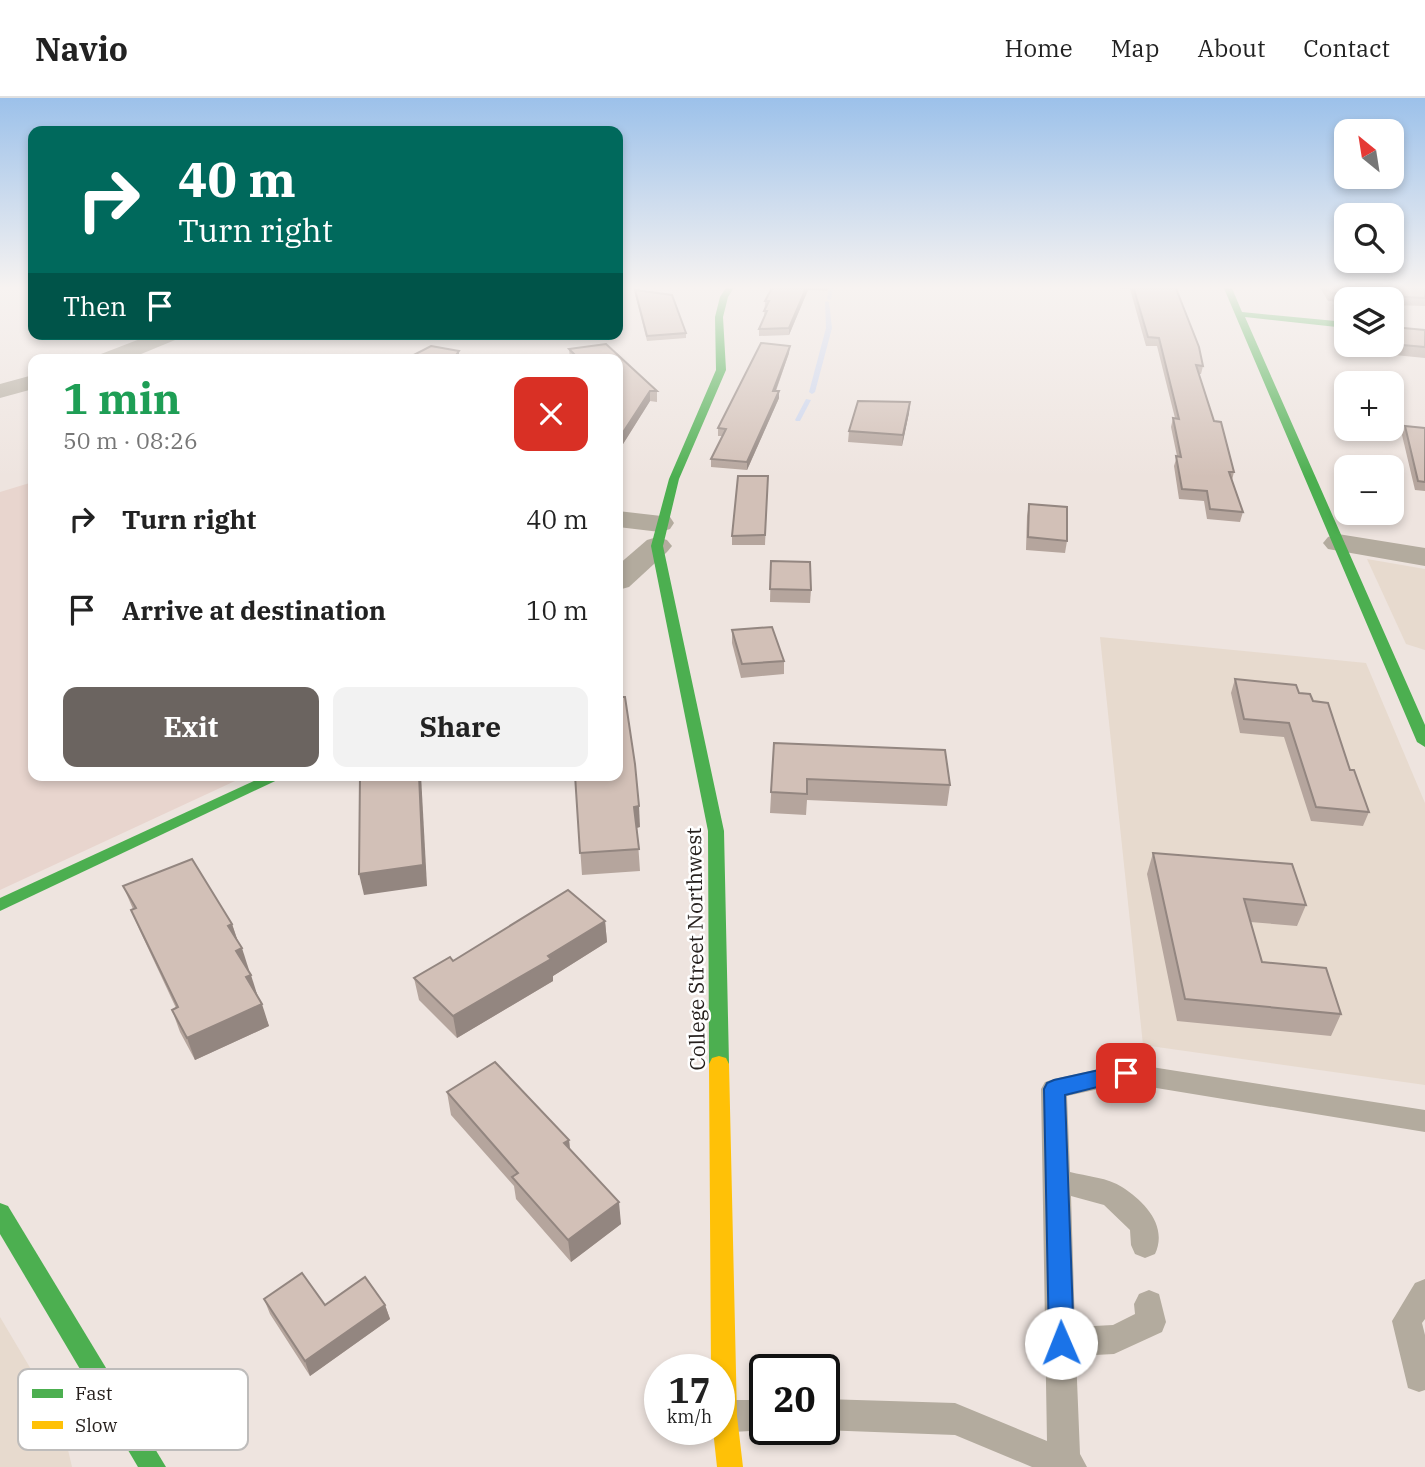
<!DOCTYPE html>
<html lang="en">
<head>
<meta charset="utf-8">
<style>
	body { margin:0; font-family:"IBM Plex Serif",serif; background:#f2f2f2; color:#222; height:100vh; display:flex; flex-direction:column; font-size:26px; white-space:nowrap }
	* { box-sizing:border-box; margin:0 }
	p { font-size:23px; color:#767676 }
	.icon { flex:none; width:38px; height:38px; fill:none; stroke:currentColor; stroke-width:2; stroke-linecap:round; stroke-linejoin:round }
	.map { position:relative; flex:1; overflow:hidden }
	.panel { position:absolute; left:28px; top:256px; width:595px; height:427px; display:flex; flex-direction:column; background:#fff; border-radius:14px; box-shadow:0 4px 10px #0003 }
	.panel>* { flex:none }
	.guide { position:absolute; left:28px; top:28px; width:595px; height:214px; border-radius:14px; box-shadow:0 4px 10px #0003; background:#00695c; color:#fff; overflow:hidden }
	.needle { width:46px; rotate:330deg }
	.fabs { position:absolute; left:1334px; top:21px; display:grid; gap:14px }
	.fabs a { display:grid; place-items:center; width:70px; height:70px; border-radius:14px; background:#fff; box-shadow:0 4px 10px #0003; font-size:35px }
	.speed { position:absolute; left:644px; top:1256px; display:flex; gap:14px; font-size:35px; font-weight:700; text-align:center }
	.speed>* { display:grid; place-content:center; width:91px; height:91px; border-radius:50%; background:#fff; box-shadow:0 4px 10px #0003; line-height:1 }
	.speed small { font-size:18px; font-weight:400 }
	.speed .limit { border:4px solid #111; border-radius:10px; background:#fff; color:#111 }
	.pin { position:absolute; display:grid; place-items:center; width:60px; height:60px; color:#fff; margin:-30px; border-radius:14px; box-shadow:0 4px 10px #0006 }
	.me { position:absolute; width:77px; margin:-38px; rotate:359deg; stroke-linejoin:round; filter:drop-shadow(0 0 5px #0008) }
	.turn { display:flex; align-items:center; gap:24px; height:147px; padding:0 35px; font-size:32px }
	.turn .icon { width:91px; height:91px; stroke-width:2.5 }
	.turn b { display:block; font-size:49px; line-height:60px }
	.then { display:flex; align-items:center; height:66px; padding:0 35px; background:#0003; gap:14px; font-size:26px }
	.round { display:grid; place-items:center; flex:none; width:74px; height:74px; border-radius:14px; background:#f2f2f2 }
	.summary { display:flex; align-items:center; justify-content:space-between; height:119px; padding:0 35px }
	h1 { font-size:42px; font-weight:700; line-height:52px; color:#1e9e55 }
	.cta { display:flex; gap:14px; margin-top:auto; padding:14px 35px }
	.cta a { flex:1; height:80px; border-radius:14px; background:#6b6460; color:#fff; font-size:28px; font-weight:700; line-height:80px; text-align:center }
	.cta a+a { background:#f2f2f2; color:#222 }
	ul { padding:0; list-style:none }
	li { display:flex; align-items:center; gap:21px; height:91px; padding:0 35px }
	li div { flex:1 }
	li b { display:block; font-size:26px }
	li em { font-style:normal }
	header { display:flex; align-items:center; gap:42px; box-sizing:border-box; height:98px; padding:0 35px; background:#fff; border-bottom:2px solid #e0e0e0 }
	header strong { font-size:33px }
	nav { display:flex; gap:38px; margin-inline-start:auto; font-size:24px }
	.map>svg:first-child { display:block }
	.commercial { fill:#e7dace }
	.built { fill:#e8d5ce }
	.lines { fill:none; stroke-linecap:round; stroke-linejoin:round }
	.stream { fill:#cbd5ee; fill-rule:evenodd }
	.lane { fill:#b3ab9e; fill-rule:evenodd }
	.street { fill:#b3ab9e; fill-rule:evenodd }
	.fast { fill:#4caf50; fill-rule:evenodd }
	.slow { fill:#ffc107; fill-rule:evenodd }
	.wall { fill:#b5a59d }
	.shaded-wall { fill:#938680 }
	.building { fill:#d2c0b7; stroke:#938680; stroke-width:2 }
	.route { fill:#1a73e8; stroke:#114b97; stroke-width:2 }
	.labels { text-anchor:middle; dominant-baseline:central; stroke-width:5; stroke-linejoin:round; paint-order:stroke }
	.street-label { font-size:21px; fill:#251f1c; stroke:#fff }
	.key { fill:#fff; stroke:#bebcbb; stroke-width:2 }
	.key-label { font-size:19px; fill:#251f1c }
</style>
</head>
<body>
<header>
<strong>Navio</strong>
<nav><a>Home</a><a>Map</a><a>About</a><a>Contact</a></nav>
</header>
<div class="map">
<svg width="1425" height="1369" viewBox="0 0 1425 1369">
	<rect width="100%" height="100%" fill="#eee4df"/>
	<!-- commercial -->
	<g class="commercial">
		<polygon points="1367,461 1425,471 1425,552 1406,546"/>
		<polygon points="1100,539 1366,565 1425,705 1425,987 1143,947"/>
		<polygon points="0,1219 61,1322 72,1369 0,1369"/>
	</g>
	<!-- built -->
	<polygon class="built" points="33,384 33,677 248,677 0,792 0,394"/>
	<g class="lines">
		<!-- stream -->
		<g class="stream">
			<polygon points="829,188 833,188 831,201 829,202 827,201"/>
			<polygon points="827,203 829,204 832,230 815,294 812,296 809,294 826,230 825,204"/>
			<polygon points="806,301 811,302 800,323 796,323 795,322"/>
		</g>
		<!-- lane -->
		<g class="lane">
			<path d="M1126 965 1425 1012V1034L1126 985 1067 998 1070 1074C1086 1078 1109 1080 1122 1089 1145 1104 1168 1128 1155 1156L1145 1160 1135 1156 1131 1147 1130 1132 1104 1107 1071 1098 1075 1229 1113 1227 1135 1216 1134 1206 1139 1196 1149 1192 1159 1196 1166 1224 1162 1234 1114 1256 1076 1258 1080 1356 1087 1369H1032L955 1337 821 1332H824V1301L955 1305 1047 1343 1041 991 1045 984 1054 981Z"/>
			<polygon points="1425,1181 1425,1221 1422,1225 1425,1237 1425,1292 1419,1294 1408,1290 1392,1223 1415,1185"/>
			<polygon points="732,1302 765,1302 765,1332 770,1332 732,1334 721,1329 721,1307"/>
		</g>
		<!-- street -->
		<g class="street">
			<polygon points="153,236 183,236 180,240 129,261 98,261 101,256"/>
			<polygon points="33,277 33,291 0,300 0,286"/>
			<polygon points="618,413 670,419 674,425 670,431 660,434 618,429"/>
			<polygon points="1338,436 1425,450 1425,468 1328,451 1323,445 1328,439"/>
			<polygon points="657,439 667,442 672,448 667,454 629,489 618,492 618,467 647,442"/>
		</g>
		<!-- fast -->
		<g class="fast">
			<polygon points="727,188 735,188 728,199 723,219 726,272 679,381 663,448 724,733 729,966 726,972 719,974 712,972 709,966 708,733 651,448 669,381 716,272 715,219 720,199"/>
			<polygon points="1223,188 1231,188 1242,214 1346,224 1346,230 1245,219 1425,627 1425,649 1417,644"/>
			<polygon points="267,677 288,677 0,813 0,800"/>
			<polygon points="0,1105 8,1108 166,1369 138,1369 0,1136"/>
		</g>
		<!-- slow -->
		<polygon class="slow" points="719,958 726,960 729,966 737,1318 743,1369 717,1369 713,1332 719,1332 719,1272 711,1272 709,966 712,960"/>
	</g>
	<!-- wall -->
	<g class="wall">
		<polygon points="773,188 830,188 827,193 808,192 789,237 759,238 759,231 764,219 765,203"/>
		<polygon points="1120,188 1175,188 1203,268 1201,276 1199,276 1214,323 1234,374 1232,382 1243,414 1240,424 1207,421 1204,403 1179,401 1174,368 1177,358 1171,329 1173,320 1175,320 1157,248 1146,248 1130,191 1121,191"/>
		<polygon points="1319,188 1425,188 1425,208 1391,207 1391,201 1346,201 1346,204 1328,203"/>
		<polygon points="635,192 686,235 686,240 647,243 635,196"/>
		<polygon points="1391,230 1425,232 1425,260 1354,253 1354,247 1391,247"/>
		<polygon points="606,246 657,293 657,304 650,303 618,354 618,261 570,261 569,251"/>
		<polygon points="789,255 776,293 779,293 779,300 747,372 711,369 711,361 723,338 718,338 718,330"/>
		<polygon points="910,304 909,315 902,348 848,344 849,333"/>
		<polygon points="1405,328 1425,330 1425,393 1415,392 1402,337"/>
		<polygon points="768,378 765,447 732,447 732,438"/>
		<polygon points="1029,406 1067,443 1065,455 1026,452 1027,418"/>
		<polygon points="771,463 811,492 810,505 770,504"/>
		<polygon points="732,532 784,563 784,576 741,580 732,545"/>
		<polygon points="1235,581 1299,595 1313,603 1350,672 1369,714 1363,728 1311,723 1284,639 1240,635 1231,595"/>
		<polygon points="774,645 950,687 947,708 807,702 806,717 770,715"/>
		<polygon points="575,677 640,729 637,730 640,773 582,777"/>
		<polygon points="1153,755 1306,807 1297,828 1250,824 1262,864 1341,916 1331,938 1177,923 1147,776"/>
		<polygon points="123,788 232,826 248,873 269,928 195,962 180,934 172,912 176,910 140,833 131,812 133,811"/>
		<polygon points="605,823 607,844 553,878 553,883 457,940 419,902 414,880 453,863"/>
		<polygon points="447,994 569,1042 570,1051 621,1126 571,1164 516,1101 514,1088 451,1017"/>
		<polygon points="264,1201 325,1207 385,1207 390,1221 310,1278 270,1216"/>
	</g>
	<!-- shaded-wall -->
	<g class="shaded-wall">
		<polygon points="807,188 808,188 808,192 789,237 789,230"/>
		<polygon points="790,248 789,255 773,300 773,293"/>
		<polygon points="459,253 459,261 453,261"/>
		<polygon points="650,293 650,303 618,354 618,342"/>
		<polygon points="779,293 779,300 747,372 747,364"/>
		<polygon points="910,304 909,315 902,348 903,337"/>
		<polygon points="419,677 421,677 427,788 364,797 359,776"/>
		<polygon points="639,708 640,729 635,730 634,709"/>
		<polygon points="605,823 607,844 553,878 553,883 457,940 453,918"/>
		<polygon points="232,826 239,847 228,828"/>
		<polygon points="242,850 249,872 243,875 236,853"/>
		<polygon points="251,877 258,899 246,879"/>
		<polygon points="262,906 269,928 195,962 187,940"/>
		<polygon points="569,1042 571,1064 564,1045"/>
		<polygon points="619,1104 621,1126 571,1164 568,1142"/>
		<polygon points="385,1207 390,1221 310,1278 305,1263"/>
	</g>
	<!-- building -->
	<g class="building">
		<polygon points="773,188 807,188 789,230 759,231 767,213 764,213 769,203 765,203"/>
		<polygon points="1133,188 1175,188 1199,249 1203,268 1196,267 1214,323 1221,324 1234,374 1229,374 1243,414 1210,411 1207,393 1182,391 1176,358 1181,359 1173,320 1179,321 1159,240 1148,239"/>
		<polygon points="1326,188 1425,188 1425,200 1331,195"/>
		<polygon points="635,192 672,197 686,235 647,238"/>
		<polygon points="1393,229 1425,232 1425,249 1391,246 1391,230"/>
		<polygon points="761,245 790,248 773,293 779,293 747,364 711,361 726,331 718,330"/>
		<polygon points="606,246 657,293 650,293 618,342 618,261 579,261 569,251"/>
		<polygon points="431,248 459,253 453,261 406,261"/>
		<polygon points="858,303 910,304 903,337 849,333"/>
		<polygon points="1405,328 1425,330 1425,384 1418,383"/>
		<polygon points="738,378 768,378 765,437 732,438"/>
		<polygon points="1029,406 1067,409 1067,443 1028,439"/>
		<polygon points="771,463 810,464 811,492 770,491"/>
		<polygon points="772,529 784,563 742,566 732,532"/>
		<polygon points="1235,581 1296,587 1299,595 1310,596 1313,603 1328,605 1350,672 1354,672 1369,714 1316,709 1289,625 1244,621"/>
		<polygon points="618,583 619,583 621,599 625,599 635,666 639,708 634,709 639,751 580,755 575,677 618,677"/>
		<polygon points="774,645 945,652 950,687 807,681 807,696 771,694"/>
		<polygon points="360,677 419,677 423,767 359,776"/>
		<polygon points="1153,755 1292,766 1306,807 1244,801 1262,864 1326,870 1341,916 1185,901"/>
		<polygon points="192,761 232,826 228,828 242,850 236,853 251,877 246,879 262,906 187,940 172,912 178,909 131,812 136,810 123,788"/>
		<polygon points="568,792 605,823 548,858 551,861 453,918 414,880 450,859 453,863"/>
		<polygon points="495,964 569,1042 564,1045 619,1104 568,1142 512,1079 518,1075 447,994"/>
		<polygon points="302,1175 325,1207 365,1179 385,1207 305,1263 264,1201"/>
	</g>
	<!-- sky -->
	<linearGradient id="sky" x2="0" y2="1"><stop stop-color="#9cc1ea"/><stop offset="0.5" stop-color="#f7f3f1"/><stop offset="1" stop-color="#f7f3f1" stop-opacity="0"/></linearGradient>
	<rect width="1425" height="379" fill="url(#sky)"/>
	<!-- route -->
	<polygon class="route" points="1126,966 1134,969 1137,975 1134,980 1065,997 1074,1245 1070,1254 1061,1257 1052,1254 1049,1245 1044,991 1047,985 1054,982"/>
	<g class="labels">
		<!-- street labels -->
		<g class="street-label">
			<text transform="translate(695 851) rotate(-91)">College Street Northwest</text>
		</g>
	</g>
	<!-- legend -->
	<rect x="18" y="1271" width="230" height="81" rx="10" class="key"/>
	<rect x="32" y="1291" width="31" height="9" fill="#4caf50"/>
	<rect x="32" y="1323" width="31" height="8" fill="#ffc107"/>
	<g class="key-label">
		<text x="75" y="1302">Fast</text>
		<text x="75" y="1334">Slow</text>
	</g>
</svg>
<div class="fabs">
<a><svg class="needle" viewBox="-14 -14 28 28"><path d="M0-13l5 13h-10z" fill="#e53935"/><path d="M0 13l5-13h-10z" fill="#767676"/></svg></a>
<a><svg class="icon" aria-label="search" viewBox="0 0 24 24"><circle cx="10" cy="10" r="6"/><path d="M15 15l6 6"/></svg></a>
<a><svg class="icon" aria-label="layers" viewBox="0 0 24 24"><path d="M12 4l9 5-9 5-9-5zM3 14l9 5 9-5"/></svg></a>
<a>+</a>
<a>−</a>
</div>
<div class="speed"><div>17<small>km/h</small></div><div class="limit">20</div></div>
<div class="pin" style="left:1126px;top:975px;background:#d93025"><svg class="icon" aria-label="arrive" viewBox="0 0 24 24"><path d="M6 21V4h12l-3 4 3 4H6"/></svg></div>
<svg class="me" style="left:1061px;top:1245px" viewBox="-20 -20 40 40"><circle r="19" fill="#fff"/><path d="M0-13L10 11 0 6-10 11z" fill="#1a73e8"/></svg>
<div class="guide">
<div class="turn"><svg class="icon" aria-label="right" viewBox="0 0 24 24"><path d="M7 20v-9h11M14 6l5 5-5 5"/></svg><div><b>40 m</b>Turn right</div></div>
<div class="then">Then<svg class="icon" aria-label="arrive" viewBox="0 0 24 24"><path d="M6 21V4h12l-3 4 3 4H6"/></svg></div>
</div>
<section class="panel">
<div class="summary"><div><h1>1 min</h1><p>50 m · 08:26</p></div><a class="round" style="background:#d93025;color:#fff"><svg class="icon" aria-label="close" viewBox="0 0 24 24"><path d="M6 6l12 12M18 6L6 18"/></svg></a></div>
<ul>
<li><svg class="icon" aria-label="right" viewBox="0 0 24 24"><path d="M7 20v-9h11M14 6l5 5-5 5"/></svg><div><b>Turn right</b></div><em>40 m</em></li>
<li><svg class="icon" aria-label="arrive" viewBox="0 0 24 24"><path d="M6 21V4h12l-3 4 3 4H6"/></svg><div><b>Arrive at destination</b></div><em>10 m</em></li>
</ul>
<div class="cta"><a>Exit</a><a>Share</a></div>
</section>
</div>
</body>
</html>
